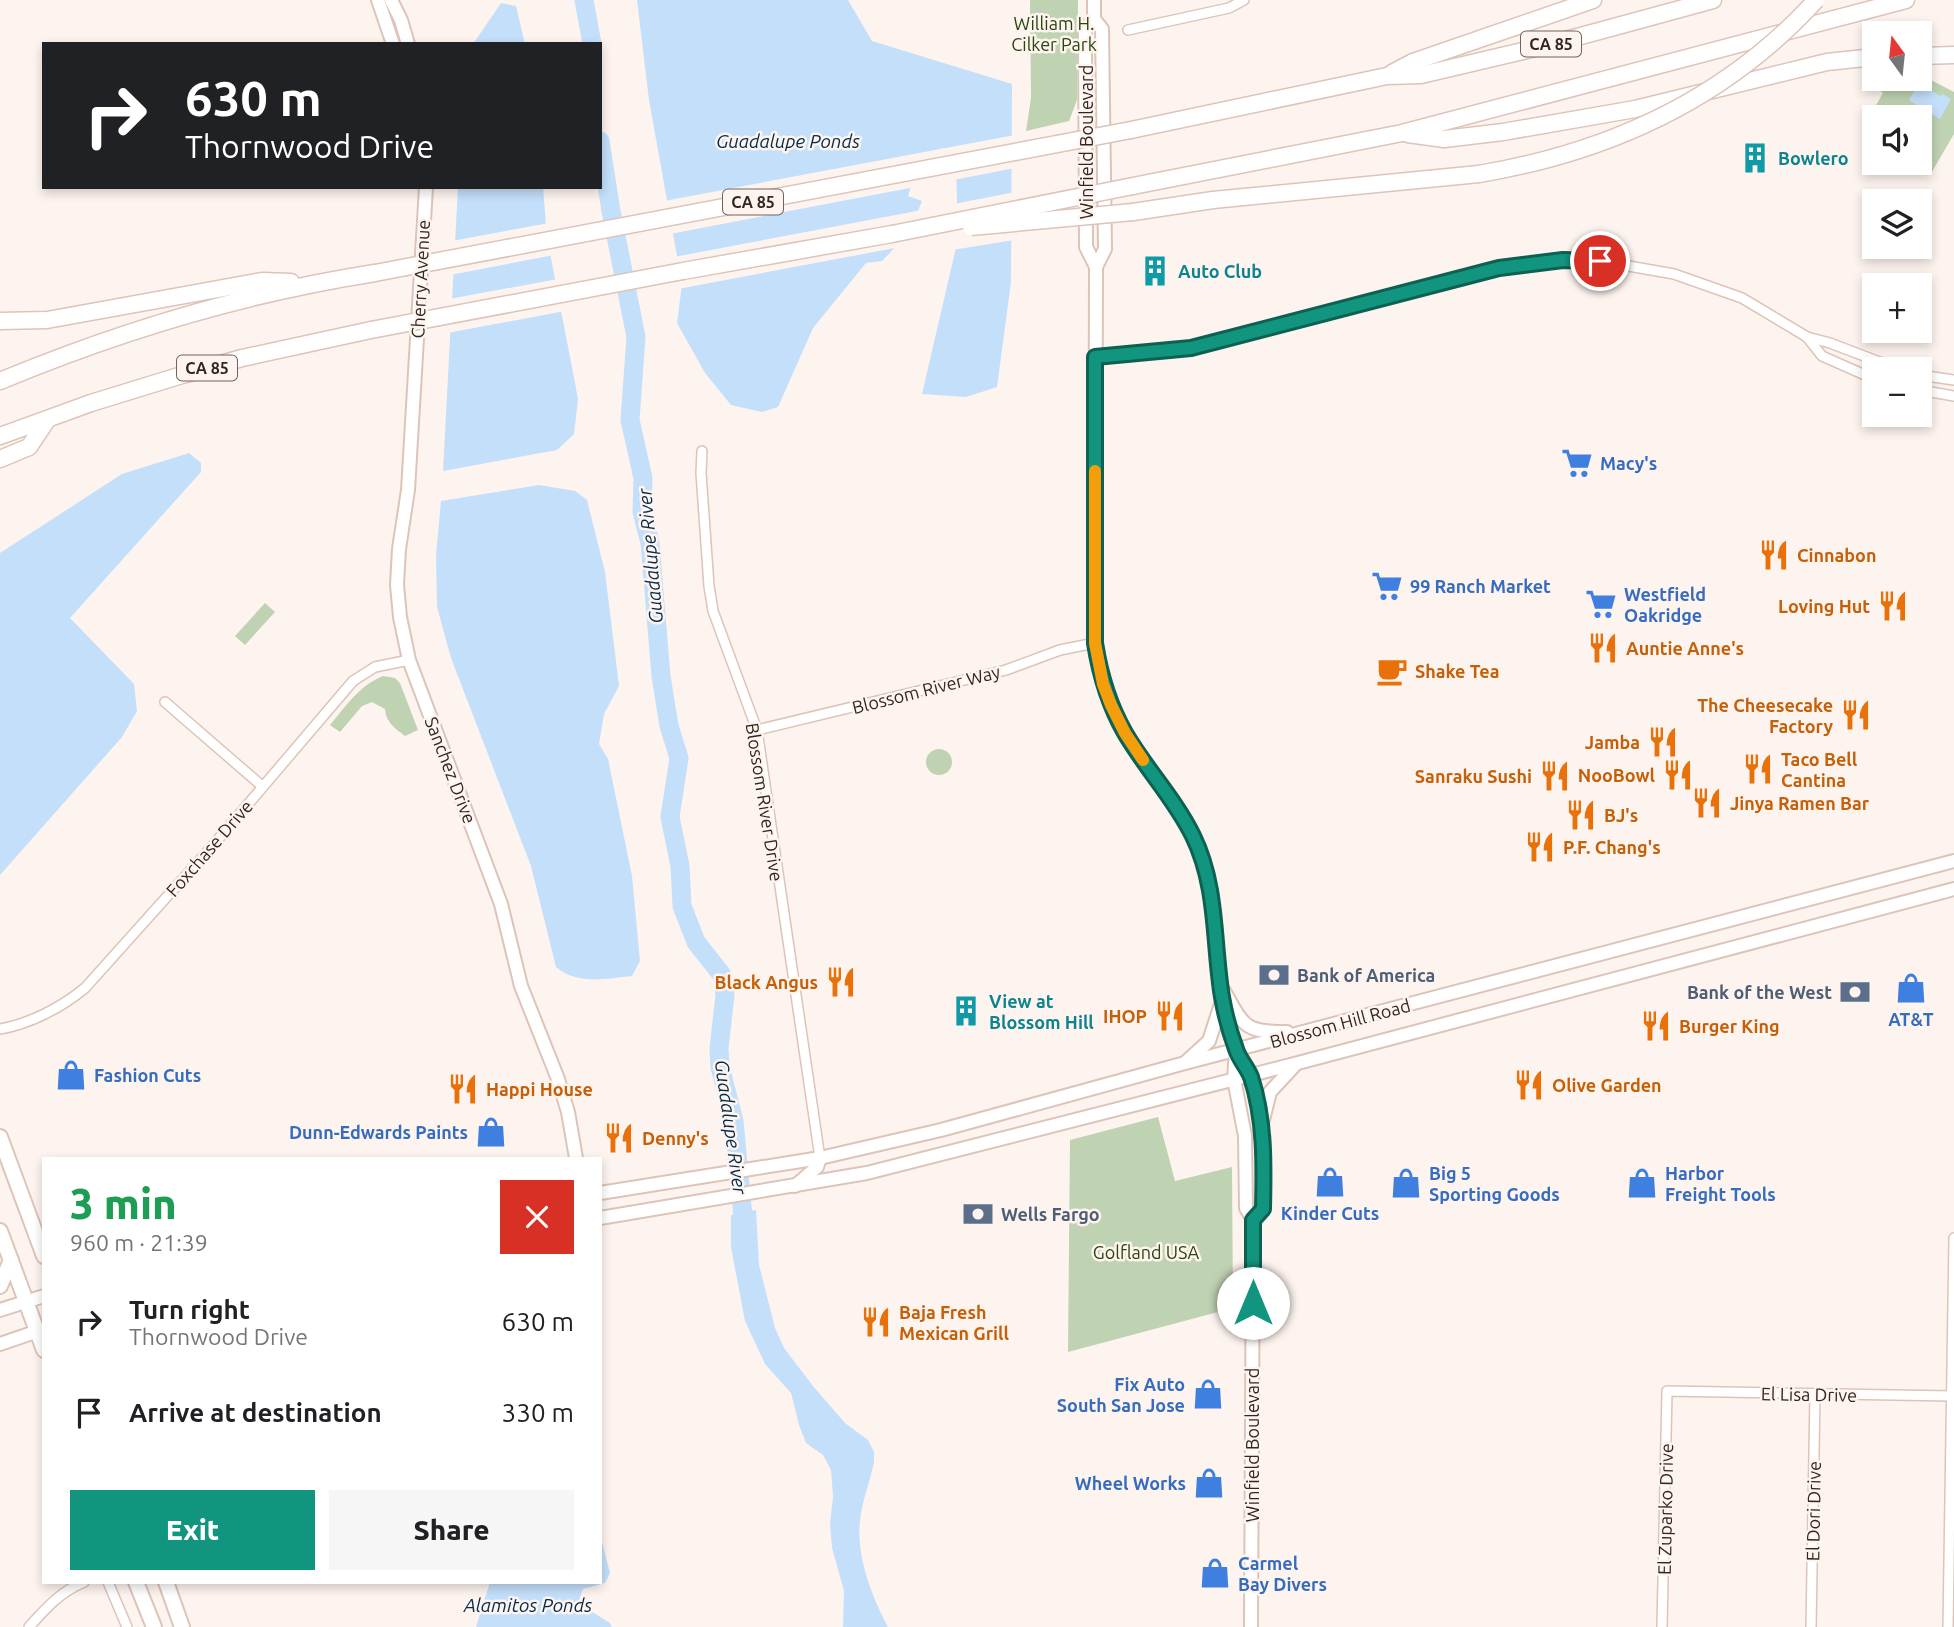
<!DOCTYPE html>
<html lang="en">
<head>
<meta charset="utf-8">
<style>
	body { margin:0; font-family:Ubuntu,sans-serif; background:#f6f6f6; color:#202124; height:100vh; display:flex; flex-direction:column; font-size:26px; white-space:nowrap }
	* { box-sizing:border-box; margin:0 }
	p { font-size:23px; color:#757577 }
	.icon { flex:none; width:38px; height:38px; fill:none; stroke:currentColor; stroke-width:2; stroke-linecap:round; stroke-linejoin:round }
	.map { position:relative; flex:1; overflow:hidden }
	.details { position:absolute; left:42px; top:1157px; width:560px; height:427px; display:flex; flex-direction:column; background:#fff; border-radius:0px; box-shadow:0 4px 10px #0003 }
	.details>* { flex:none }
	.top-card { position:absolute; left:42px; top:42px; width:560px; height:147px; border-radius:0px; box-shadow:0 4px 10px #0003; background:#202124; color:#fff; overflow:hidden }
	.needle { width:46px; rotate:345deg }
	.tools { position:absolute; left:1862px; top:21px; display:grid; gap:14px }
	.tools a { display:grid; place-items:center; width:70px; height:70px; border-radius:0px; background:#fff; box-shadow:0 4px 10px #0003; font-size:35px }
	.pin { position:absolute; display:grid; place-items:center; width:60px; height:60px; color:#fff; margin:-30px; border:4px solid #fff; border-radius:50%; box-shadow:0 2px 7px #0007 }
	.me { position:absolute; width:77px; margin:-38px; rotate:0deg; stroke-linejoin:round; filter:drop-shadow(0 0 5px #0008) }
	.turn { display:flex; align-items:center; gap:24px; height:147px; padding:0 28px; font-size:32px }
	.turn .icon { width:91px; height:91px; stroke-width:2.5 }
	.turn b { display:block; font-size:49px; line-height:60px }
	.round { display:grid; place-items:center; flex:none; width:74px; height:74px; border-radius:0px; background:#f6f6f6 }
	.overview { display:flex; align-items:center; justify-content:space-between; height:119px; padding:0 28px }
	h1 { font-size:42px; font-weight:800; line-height:52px; color:#1e9e55 }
	.cta { display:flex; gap:14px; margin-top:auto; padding:14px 28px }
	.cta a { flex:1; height:80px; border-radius:0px; background:#12957f; color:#fff; font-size:28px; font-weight:800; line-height:80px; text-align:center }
	.cta a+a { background:#f6f6f6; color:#202124 }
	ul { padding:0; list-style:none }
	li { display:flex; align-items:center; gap:21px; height:91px; padding:0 28px }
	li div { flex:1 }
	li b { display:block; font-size:26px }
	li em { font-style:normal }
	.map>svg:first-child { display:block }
	.green { fill:#bfd2b2 }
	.water { fill:#c4dffa }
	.pier { fill:#fef4ef }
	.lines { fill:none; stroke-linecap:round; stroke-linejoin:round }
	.river { stroke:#c4dffa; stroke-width:19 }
	.street-casing { stroke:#ddc4b8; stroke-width:12 }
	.secondary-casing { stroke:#ddc4b8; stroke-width:16 }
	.primary-casing { stroke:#ddc4b8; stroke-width:18 }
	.highway-casing { stroke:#ddc4b8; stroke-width:19 }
	.street { stroke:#fff; stroke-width:9 }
	.secondary { stroke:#fff; stroke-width:12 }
	.primary { stroke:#fff; stroke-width:14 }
	.highway { stroke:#fff; stroke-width:16 }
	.highway-bridge-casing { stroke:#ddc4b8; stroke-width:19; stroke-linecap:butt }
	.highway-bridge { stroke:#fff; stroke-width:16 }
	.route-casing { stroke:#0c6153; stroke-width:18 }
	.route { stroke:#12957f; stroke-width:12 }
	.slow { stroke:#f59e0b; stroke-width:12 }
	.labels { text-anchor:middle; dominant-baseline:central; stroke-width:5; stroke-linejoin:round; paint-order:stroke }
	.shield { fill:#fef4ef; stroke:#6e6460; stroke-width:2 }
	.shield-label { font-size:16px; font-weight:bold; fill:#302722 }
	.park-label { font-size:18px; fill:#29460f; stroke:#fef4ef }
	.street-label { font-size:18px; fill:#302722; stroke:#fef4ef }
	.culture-label { font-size:18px; font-weight:bold; fill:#0d838f; stroke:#fef4ef; text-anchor:start }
	.shop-label { font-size:18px; font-weight:bold; fill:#366cbe; stroke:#fef4ef; text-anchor:start }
	.food-label { font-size:18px; font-weight:bold; fill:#c56008; stroke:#fef4ef; text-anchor:start }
	.service-label { font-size:18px; font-weight:bold; fill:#4e5e75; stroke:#fef4ef; text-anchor:start }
	.water-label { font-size:19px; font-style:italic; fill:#042b4a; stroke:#fef4ef }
</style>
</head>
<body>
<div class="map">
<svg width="1954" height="1627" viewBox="0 0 1954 1627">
	<rect width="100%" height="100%" fill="#fef4ef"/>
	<!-- green -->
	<g class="green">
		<polygon points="1030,0 1078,0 1077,100 1069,121 1026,131 1031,98"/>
		<polygon points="1931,80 1954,92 1954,134 1930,175 1922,170 1919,163 1920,117 1874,117 1874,137 1862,130 1883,93 1879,90 1884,81"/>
		<polygon points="265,603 275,612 245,645 235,636"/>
		<path d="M383 676 395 678 400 683 418 730 405 736C395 728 386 723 385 709L372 702 362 706 340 732 330 725C346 706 360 685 383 676Z"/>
		<circle cx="939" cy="762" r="13"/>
		<polygon points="1158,1117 1175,1181 1232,1167 1233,1308 1068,1352 1070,1140"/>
	</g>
	<!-- water -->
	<g class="water">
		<path d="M637 0H848L872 41 1012 84 1011 282 997 387 966 397 922 394 958 239 956 163 943 148C925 157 914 177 908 196L922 201 909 233 882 261 866 263 813 328 778 407 762 412 731 405 705 373 677 323 682 284 649 100Z"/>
		<polygon points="501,3 516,6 525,44 473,44"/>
		<polygon points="1919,84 1941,96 1943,94 1951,99 1940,119 1909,100"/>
		<polygon points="458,187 543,187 547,237 578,399 574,434 557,450 443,471"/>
		<polygon points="189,453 201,463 201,472 70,618 134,684 137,711 122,737 0,875 0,553 122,474"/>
		<path d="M539 485 575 491 587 500 605 572 619 686 604 714 599 744 608 759 632 876 640 961 632 976C605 979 577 985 556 967L531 866 451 658 437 607 436 556 441 501Z"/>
		<path d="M756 1210 759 1265 775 1328 784 1348 813 1386 845 1423 868 1440 874 1452V1462C870 1482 862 1501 860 1521 856 1556 872 1597 888 1627H843L844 1591 832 1548 830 1523 833 1497 831 1470 823 1455 806 1443 799 1425 791 1393 765 1364 745 1321 731 1247V1215Z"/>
		<polygon points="600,1534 610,1573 605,1583 583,1589 578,1603 610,1623 612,1627 476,1627 490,1582 600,1582"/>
	</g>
	<!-- pier -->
	<g class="pier">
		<polygon points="1015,135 1015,168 953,180 953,164 942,152 934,157 915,187 670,234 664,201"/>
		<polygon points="1015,192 1014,240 952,250 955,239 954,204"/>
		<polygon points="922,210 912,235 900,247 678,289 674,257"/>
		<polygon points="549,223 554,255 450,275 452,241"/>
		<polygon points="558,279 565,311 447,333 449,299"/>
	</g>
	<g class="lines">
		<!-- river -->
		<g class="river">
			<polyline points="584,0 592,44"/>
			<polyline points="600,141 611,211 636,337 630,420 643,478 642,512 650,543 661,676 669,726 679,758 670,817 680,866 682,906 696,942 722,975 725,995 719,1048 720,1067 734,1121 745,1238"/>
		</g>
		<!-- street casing -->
		<g class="street-casing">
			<g id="street">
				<polyline points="1128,30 1229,8 1244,0"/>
				<polyline points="1807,337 1822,356 1874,379"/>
				<polyline points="1095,357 1191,348 1479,272 1518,264 1563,260 1600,261 1674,274 1742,298 1807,337 1830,343 1898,369"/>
				<polyline points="1920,375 1954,380"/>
				<polyline points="1920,390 1954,396"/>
				<polyline points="702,451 701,473 709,586 713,611 757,730 820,1158"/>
				<polyline points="165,702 262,786"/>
				<polyline points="757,730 1006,670 1060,650 1095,643"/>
				<path d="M0 1029C30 1024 62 1007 85 988L215 843 353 681 375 667 409 660"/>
				<polyline points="108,1582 127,1627"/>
				<path d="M29 1627C46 1608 60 1592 84 1582"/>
				<polyline points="1662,1627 1667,1391 1952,1396"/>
				<polyline points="1811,1627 1815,1394"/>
				<polyline points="1948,1627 1954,1238"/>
			</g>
		</g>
		<!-- secondary casing -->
		<g class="secondary-casing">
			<g id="secondary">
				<polyline points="378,0 393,44"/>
				<polyline points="391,0 401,20 408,44"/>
				<polyline points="1094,0 1094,19 1085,29 1086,247 1096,267"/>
				<path d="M1094 19 1102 29 1105 249 1096 267 1095 643C1100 675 1109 705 1126 733 1146 768 1175 799 1193 836 1218 887 1213 943 1222 997 1225 1014 1230 1033 1236 1049 1239 1059 1248 1067 1251 1077 1265 1120 1264 1165 1263 1209L1253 1220"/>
				<polyline points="426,187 408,490 399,549 397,585 400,617 409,660 501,904 521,986 558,1079 568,1112 576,1158"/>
				<path d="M1224 991C1244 1027 1245 1032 1287 1032"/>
				<polyline points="1236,1051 1234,1079 1245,1136 1246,1208 1253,1220 1251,1627"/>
				<polyline points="1187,1061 1209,1041 1222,1001"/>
				<polyline points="1263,1120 1270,1092 1295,1065"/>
				<polyline points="795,1186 817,1167 820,1158"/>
				<polyline points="600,1193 820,1158 941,1130 1185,1063 1954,861"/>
				<polyline points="600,1218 867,1173 1298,1063 1954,889"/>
				<polyline points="0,1310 44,1296"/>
				<polyline points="0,1344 44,1329"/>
			</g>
		</g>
		<!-- primary casing -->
		<g class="primary-casing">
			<g id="primary">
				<polyline points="0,1137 44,1256"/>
				<polyline points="0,1231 44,1350"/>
				<polyline points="0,1286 11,1260"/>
				<polyline points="136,1582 154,1627"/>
				<polyline points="166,1582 182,1627"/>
			</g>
		</g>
		<!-- highway casing -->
		<g class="highway-casing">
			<g id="highway">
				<polyline points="1920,56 1954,55"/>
				<polyline points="1392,73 1413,62 1593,0"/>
				<polyline points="1131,130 1387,76 1421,75 1544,46 1713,0"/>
				<polyline points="1408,134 1444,139 1503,132 1635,109 1827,62 1874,57"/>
				<polyline points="1133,186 1402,133 1906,0"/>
				<polyline points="1133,212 1213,200 1479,174"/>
				<polyline points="683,271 892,234"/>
				<polyline points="0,321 47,320 262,281 291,282"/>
				<path d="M0 381C120 331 247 293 375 273"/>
				<polyline points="0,436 91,403 182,375 242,358 371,330"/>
				<polyline points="0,459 29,447 47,420"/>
			</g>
		</g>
		<!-- street -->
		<use href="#street" class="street"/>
		<!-- secondary -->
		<use href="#secondary" class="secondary"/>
		<!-- primary -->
		<use href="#primary" class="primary"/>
		<!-- highway -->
		<use href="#highway" class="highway"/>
		<!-- highway-bridge casing -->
		<g class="highway-bridge-casing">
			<g id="highway-bridge">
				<path d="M1479 174C1610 152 1726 99 1816 0"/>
				<polyline points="971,227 1133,212"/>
				<polyline points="892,234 1133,186"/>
				<polyline points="375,273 1131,130"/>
				<polyline points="371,330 683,271"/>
			</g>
		</g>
		<!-- highway-bridge -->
		<use href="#highway-bridge" class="highway-bridge"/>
	</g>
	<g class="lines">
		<!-- route casing -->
		<g class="route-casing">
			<path id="route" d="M1253 1303V1220L1263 1209C1264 1165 1265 1120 1251 1077 1247 1067 1239 1059 1236 1049 1230 1033 1225 1014 1222 997 1213 943 1218 887 1193 836 1175 799 1146 769 1125 733 1109 705 1100 675 1095 643V357L1191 348 1499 268 1563 260 1600 261"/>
		</g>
		<!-- route -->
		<use href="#route" class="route"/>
		<!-- slow -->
		<polyline class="slow" points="1095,471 1095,643 1103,684 1111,705 1125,733 1143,760"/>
	</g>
	<!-- icons -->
	<defs>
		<g id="building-bare" transform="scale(2.415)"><path d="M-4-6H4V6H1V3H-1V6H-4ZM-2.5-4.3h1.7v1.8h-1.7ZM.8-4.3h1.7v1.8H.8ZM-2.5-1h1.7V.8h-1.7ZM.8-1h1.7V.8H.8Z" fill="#0f9aa8" stroke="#fef4ef" stroke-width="2.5" paint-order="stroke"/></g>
		<g id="supermarket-bare" transform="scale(2.415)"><path d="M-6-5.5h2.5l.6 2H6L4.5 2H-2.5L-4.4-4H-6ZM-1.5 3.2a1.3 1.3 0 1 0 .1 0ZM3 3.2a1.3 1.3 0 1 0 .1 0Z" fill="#3f7fe0" stroke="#fef4ef" stroke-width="2.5" paint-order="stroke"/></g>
		<g id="restaurant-bare" transform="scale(2.415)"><path d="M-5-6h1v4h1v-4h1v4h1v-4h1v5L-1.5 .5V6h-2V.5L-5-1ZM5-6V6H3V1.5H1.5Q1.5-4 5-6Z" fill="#e8710a" stroke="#fef4ef" stroke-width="2.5" paint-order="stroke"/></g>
		<g id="cafe-bare" transform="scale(2.415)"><path d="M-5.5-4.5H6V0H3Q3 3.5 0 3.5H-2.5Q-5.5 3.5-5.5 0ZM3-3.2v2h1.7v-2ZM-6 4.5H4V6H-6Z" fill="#e8710a" stroke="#fef4ef" stroke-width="2.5" paint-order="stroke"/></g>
		<g id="bank-bare" transform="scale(2.415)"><path d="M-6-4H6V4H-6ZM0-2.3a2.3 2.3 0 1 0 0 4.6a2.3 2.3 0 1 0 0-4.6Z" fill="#5c6f8a" stroke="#fef4ef" stroke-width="2.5" paint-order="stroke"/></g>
		<g id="shop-bare" transform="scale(2.415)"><path d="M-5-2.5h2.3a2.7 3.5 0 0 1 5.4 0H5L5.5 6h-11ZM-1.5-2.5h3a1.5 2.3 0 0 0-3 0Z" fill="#3f7fe0" stroke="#fef4ef" stroke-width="2.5" paint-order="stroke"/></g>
	</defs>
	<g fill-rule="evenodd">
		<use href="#building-bare" x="1755" y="158"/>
		<use href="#building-bare" x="1155" y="271"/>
		<use href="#supermarket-bare" x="1577" y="463"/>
		<use href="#restaurant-bare" x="1774" y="555"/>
		<use href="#supermarket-bare" x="1387" y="586"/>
		<use href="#supermarket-bare" x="1601" y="604"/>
		<use href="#restaurant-bare" x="1893" y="606"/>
		<use href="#restaurant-bare" x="1603" y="648"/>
		<use href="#cafe-bare" x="1392" y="671"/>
		<use href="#restaurant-bare" x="1856" y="715"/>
		<use href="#restaurant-bare" x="1663" y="742"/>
		<use href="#restaurant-bare" x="1758" y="769"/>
		<use href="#restaurant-bare" x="1678" y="775"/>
		<use href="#restaurant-bare" x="1555" y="776"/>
		<use href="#restaurant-bare" x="1707" y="803"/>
		<use href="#restaurant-bare" x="1581" y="815"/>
		<use href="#restaurant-bare" x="1540" y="847"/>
		<use href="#bank-bare" x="1274" y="975"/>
		<use href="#restaurant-bare" x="841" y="982"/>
		<use href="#shop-bare" x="1911" y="988"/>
		<use href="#bank-bare" x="1855" y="992"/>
		<use href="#building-bare" x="966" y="1011"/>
		<use href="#restaurant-bare" x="1170" y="1016"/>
		<use href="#restaurant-bare" x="1656" y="1026"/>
		<use href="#shop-bare" x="71" y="1075"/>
		<use href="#restaurant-bare" x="1529" y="1085"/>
		<use href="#restaurant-bare" x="463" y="1089"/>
		<use href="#shop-bare" x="491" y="1132"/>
		<use href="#restaurant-bare" x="619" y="1138"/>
		<use href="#shop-bare" x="1330" y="1182"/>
		<use href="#shop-bare" x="1406" y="1183"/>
		<use href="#shop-bare" x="1642" y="1183"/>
		<use href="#bank-bare" x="978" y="1214"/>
		<use href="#restaurant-bare" x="876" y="1322"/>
		<use href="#shop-bare" x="1208" y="1394"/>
		<use href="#shop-bare" x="1209" y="1483"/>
		<use href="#shop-bare" x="1215" y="1573"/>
	</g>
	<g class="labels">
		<!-- shield labels -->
		<g class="shield">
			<rect x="1521" y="31.5" width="60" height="25" rx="5"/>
			<rect x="723" y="189.5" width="60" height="25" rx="5"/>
			<rect x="177" y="355.5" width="60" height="25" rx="5"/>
		</g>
		<g class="shield-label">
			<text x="1551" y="44">CA 85</text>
			<text x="753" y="202">CA 85</text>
			<text x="207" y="368">CA 85</text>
		</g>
		<!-- park labels -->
		<g class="park-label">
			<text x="1054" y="23">William H.<tspan x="1054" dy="21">Cilker Park</tspan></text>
			<text x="1146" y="1252">Golfland USA</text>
		</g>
		<!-- street labels -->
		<g class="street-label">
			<text transform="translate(1086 142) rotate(-90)">Winfield Boulevard</text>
			<text transform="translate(420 279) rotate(-87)">Cherry Avenue</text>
			<text transform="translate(926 689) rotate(-14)">Blossom River Way</text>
			<text transform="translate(451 770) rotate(69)">Sanchez Drive</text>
			<text transform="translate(765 802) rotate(81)">Blossom River Drive</text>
			<text transform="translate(209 848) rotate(-49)">Foxchase Drive</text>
			<text transform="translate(1340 1023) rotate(-15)">Blossom Hill Road</text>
			<text transform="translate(1809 1394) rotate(1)">El Lisa Drive</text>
			<text transform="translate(1252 1445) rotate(-90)">Winfield Boulevard</text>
			<text transform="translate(1665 1509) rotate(-89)">El Zuparko Drive</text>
			<text transform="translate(1813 1511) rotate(-89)">El Dori Drive</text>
		</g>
		<!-- culture labels -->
		<g class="culture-label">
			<text x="1778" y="158">Bowlero</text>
			<text x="1178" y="271">Auto Club</text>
			<text x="989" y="1001">View at<tspan x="989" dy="21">Blossom Hill</tspan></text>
		</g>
		<!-- shop labels -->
		<g class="shop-label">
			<text x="1600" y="463">Macy's</text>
			<text x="1410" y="586">99 Ranch Market</text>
			<text x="1624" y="594">Westfield<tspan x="1624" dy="21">Oakridge</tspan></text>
			<text x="1911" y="1019" text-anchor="middle">AT&amp;T</text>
			<text x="94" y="1075">Fashion Cuts</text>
			<text x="468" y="1132" text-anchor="end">Dunn-Edwards Paints</text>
			<text x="1429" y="1173">Big 5<tspan x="1429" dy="21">Sporting Goods</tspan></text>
			<text x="1665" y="1173">Harbor<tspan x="1665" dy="21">Freight Tools</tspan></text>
			<text x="1330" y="1213" text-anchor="middle">Kinder Cuts</text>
			<text x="1185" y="1384" text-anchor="end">Fix Auto<tspan x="1185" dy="21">South San Jose</tspan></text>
			<text x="1186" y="1483" text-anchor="end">Wheel Works</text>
			<text x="1238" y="1563">Carmel<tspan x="1238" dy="21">Bay Divers</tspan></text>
		</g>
		<!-- food labels -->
		<g class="food-label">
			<text x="1797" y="555">Cinnabon</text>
			<text x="1870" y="606" text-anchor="end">Loving Hut</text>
			<text x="1626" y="648">Auntie Anne's</text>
			<text x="1415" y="671">Shake Tea</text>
			<text x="1833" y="705" text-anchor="end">The Cheesecake<tspan x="1833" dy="21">Factory</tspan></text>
			<text x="1640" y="742" text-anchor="end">Jamba</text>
			<text x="1781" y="759">Taco Bell<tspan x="1781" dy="21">Cantina</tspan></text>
			<text x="1655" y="775" text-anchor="end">NooBowl</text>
			<text x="1532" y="776" text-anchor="end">Sanraku Sushi</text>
			<text x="1730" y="803">Jinya Ramen Bar</text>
			<text x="1604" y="815">BJ's</text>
			<text x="1563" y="847">P.F. Chang's</text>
			<text x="818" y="982" text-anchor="end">Black Angus</text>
			<text x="1147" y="1016" text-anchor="end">IHOP</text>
			<text x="1679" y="1026">Burger King</text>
			<text x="1552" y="1085">Olive Garden</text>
			<text x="486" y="1089">Happi House</text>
			<text x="642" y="1138">Denny's</text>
			<text x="899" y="1312">Baja Fresh<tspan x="899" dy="21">Mexican Grill</tspan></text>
		</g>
		<!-- service labels -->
		<g class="service-label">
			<text x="1297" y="975">Bank of America</text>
			<text x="1832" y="992" text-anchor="end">Bank of the West</text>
			<text x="1001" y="1214">Wells Fargo</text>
		</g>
		<!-- water labels -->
		<g class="water-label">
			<text x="788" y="141">Guadalupe Ponds</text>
			<text transform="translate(650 556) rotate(-95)">Guadalupe River</text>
			<text transform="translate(731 1127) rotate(82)">Guadalupe River</text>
			<text x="528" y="1605">Alamitos Ponds</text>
		</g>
	</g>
</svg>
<div class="tools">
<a><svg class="needle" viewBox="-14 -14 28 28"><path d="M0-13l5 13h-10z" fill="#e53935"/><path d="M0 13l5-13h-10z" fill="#757577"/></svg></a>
<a><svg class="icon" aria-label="sound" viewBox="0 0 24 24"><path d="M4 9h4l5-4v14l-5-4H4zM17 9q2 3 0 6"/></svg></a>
<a><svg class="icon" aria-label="layers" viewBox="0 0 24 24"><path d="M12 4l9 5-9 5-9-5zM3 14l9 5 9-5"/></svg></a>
<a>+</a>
<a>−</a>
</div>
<div class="pin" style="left:1600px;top:261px;background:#d93025"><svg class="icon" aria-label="arrive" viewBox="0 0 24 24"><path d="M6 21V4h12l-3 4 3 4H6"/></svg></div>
<svg class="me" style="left:1253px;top:1303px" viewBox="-20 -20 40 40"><circle r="19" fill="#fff"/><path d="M0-13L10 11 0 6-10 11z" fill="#12957f"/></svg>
<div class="top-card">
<div class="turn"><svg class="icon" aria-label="right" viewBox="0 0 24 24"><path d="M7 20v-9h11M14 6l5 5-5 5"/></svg><div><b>630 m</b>Thornwood Drive</div></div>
</div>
<section class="details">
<div class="overview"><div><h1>3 min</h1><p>960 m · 21:39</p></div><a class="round" style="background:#d93025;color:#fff"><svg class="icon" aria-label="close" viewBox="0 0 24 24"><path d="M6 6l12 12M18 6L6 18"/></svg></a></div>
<ul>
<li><svg class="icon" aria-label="right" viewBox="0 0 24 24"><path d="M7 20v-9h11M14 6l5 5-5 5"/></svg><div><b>Turn right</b><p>Thornwood Drive</p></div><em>630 m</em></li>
<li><svg class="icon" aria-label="arrive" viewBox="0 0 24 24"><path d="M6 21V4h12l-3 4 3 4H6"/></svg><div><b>Arrive at destination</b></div><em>330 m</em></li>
</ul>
<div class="cta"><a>Exit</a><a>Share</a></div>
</section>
</div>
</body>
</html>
